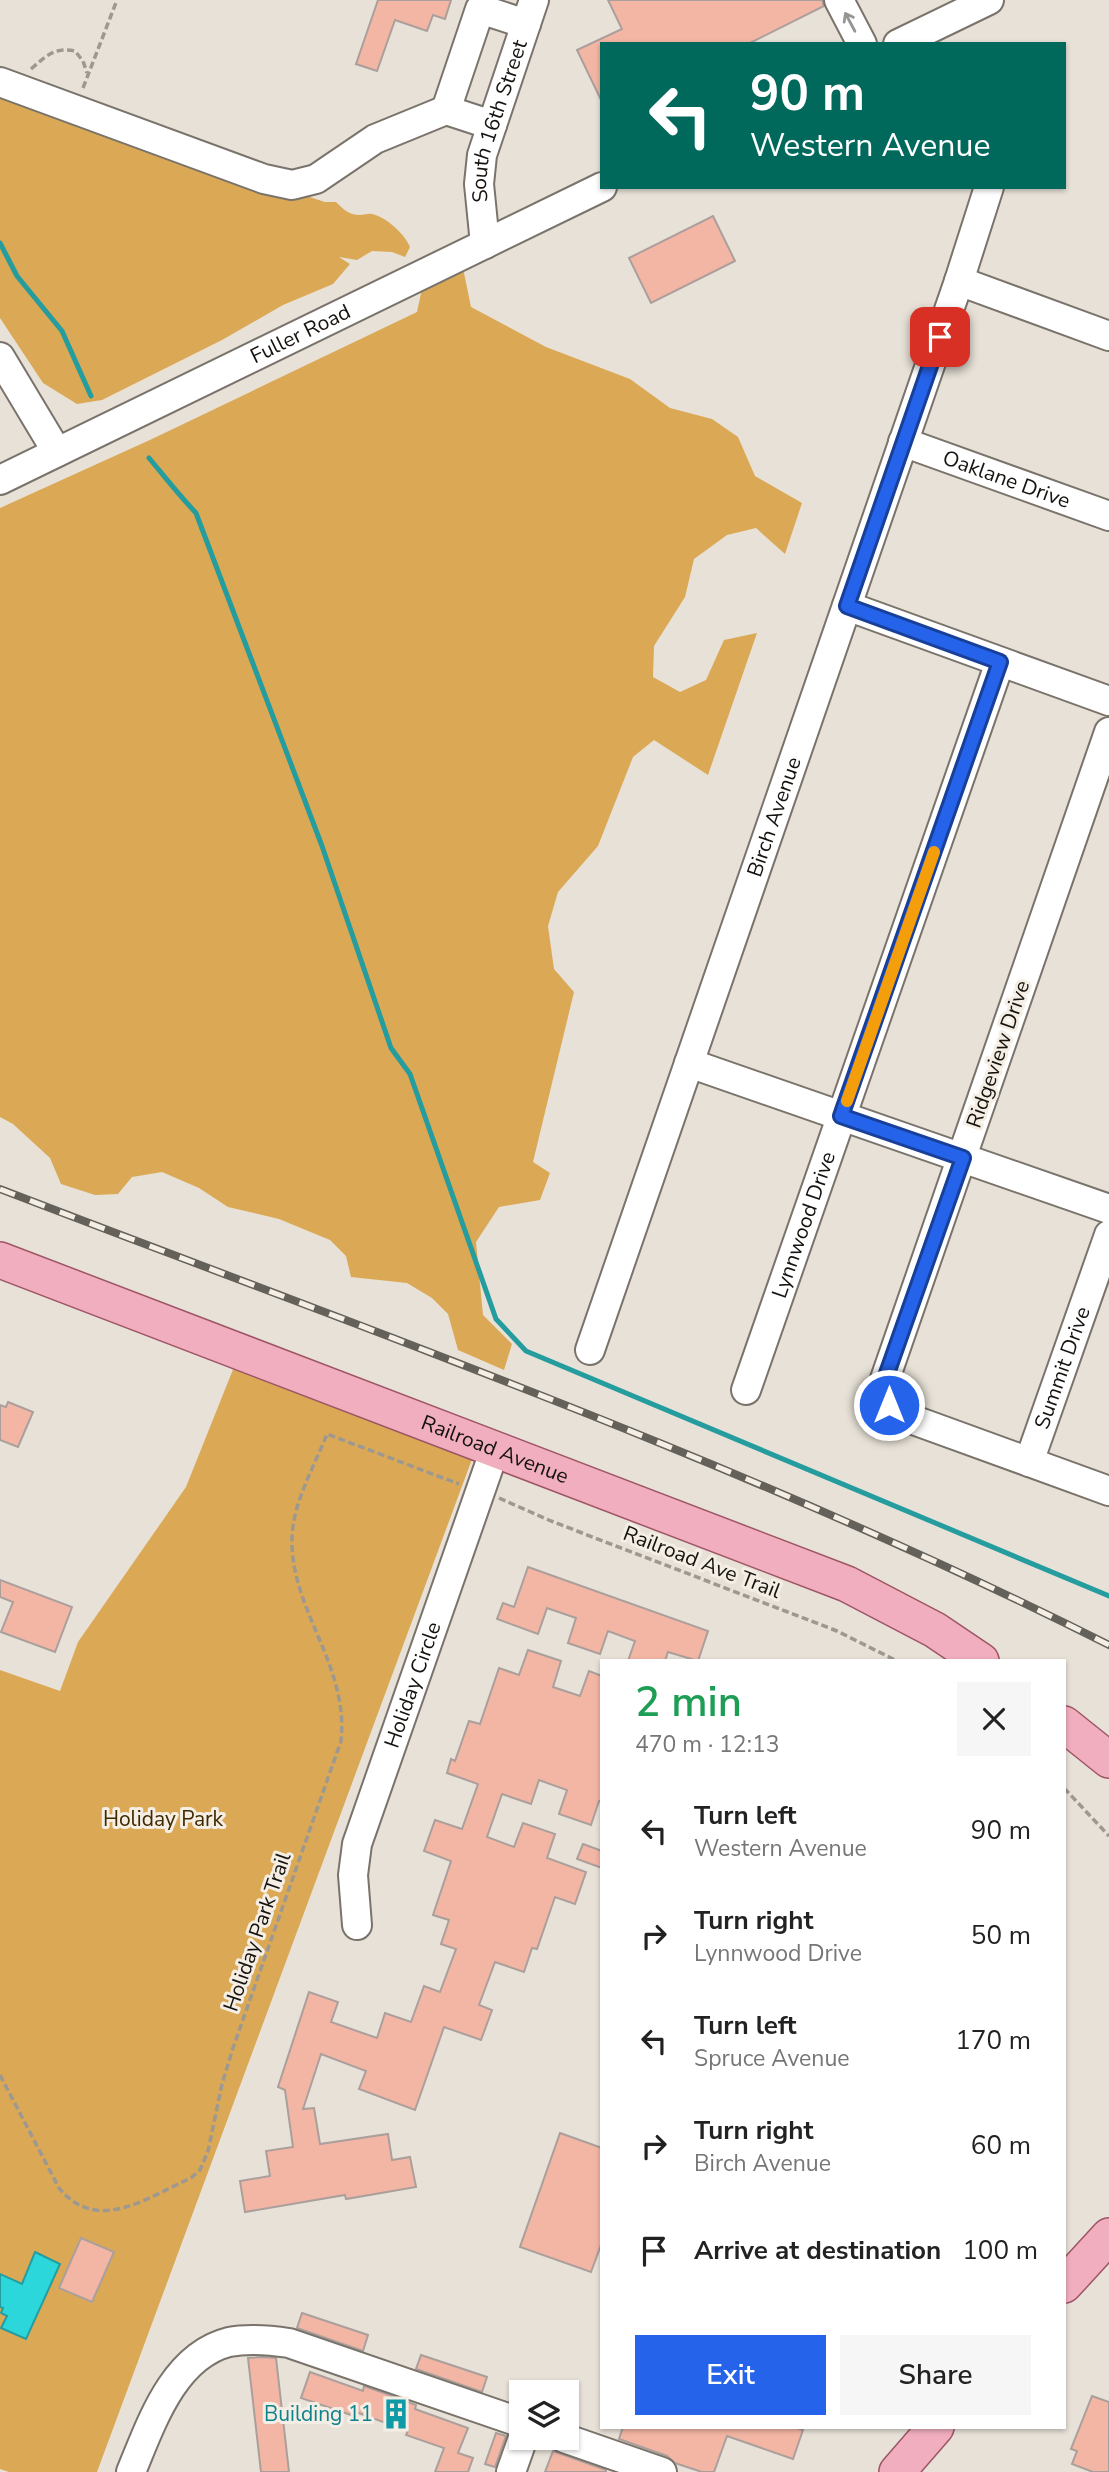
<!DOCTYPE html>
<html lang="en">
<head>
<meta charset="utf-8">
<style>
	body { margin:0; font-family:"Nunito Sans",sans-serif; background:#f6f6f6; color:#222; height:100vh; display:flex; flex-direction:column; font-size:26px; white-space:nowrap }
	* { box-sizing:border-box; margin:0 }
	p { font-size:23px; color:#767676 }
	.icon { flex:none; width:38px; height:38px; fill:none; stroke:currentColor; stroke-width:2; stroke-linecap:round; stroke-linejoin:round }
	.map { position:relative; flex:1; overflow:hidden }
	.panel { position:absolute; left:600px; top:1659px; width:466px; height:770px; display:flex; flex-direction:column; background:#fff; border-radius:0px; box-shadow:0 2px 5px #0004 }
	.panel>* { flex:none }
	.guide { position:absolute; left:600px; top:42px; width:466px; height:147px; border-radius:0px; box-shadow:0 2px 5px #0004; background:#00695c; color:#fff; overflow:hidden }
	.fabs { position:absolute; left:509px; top:2380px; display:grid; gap:14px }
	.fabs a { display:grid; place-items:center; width:70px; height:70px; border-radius:0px; background:#fff; box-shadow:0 2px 5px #0004; font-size:35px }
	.pin { position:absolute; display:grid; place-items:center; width:60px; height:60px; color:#fff; margin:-30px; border-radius:14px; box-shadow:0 4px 10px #0006 }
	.me { position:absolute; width:77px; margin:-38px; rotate:0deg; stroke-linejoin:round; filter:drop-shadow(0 0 5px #0008) }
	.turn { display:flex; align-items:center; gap:24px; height:147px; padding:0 35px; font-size:32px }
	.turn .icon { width:91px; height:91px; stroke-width:2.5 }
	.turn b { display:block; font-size:49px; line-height:60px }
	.round { display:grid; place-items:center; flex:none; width:74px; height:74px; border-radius:0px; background:#f6f6f6 }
	.overview { display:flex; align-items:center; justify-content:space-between; height:119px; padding:0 35px }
	h1 { font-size:42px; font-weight:600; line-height:52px; color:#1e9e55 }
	.primary-button { display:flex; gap:14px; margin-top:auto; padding:14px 35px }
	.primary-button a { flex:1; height:80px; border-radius:0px; background:#2563eb; color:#fff; font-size:28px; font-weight:600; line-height:80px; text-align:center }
	.primary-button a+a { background:#f6f6f6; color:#222 }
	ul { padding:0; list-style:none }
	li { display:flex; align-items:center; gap:21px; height:105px; padding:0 35px }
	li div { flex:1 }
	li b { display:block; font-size:26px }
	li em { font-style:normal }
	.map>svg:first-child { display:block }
	.green { fill:#dba955 }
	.water { fill:#2cd7db; stroke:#259c9e; stroke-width:2 }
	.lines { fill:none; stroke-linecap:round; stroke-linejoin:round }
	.stream { stroke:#259c9e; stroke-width:5 }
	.building { fill:#f4b6a4; stroke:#ab9f9c; stroke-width:2 }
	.minor-casing { stroke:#79736b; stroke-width:32 }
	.major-casing { stroke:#9e5565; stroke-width:38 }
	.path { stroke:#9d9890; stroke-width:3.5; stroke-dasharray:7 3.5; stroke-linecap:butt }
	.minor { stroke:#fff; stroke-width:28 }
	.major { stroke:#f1aebf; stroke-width:35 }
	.rail-casing { stroke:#64605a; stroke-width:8 }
	.rail { stroke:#f5eee4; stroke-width:5; stroke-dasharray:16; stroke-linecap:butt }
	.oneway { stroke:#969593 }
	.route-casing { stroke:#184099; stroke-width:18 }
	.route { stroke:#2563eb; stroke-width:12 }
	.slow { stroke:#f59e0b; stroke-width:12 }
	.labels { text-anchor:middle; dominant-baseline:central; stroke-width:6; stroke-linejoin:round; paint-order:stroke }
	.street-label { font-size:21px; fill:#15130f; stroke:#f5eee4 }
	.park-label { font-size:21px; fill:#3f2900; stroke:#f5eee4 }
	.culture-label { font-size:21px; fill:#0d838f; stroke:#f5eee4; text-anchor:end }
</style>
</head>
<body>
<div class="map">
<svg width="1109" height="2472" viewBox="0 0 1109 2472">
	<rect width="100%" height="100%" fill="#e7e1d7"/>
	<!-- green -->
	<g class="green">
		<path d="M0 97 325 202H336C343 209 349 215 360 215 363 215 369 213 372 214 386 217 405 234 410 247L405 257 392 252 372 251 357 260 339 257 350 264 333 284 283 305 222 340 102 400 77 404 43 383 0 318Z"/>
		<polygon points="463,268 471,307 546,347 630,379 670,408 712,419 738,437 755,476 802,503 785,554 756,528 727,535 694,559 685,597 654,646 653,677 680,692 706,680 724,640 757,633 708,775 654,740 633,757 598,846 558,892 548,926 554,969 574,992 533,1162 550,1173 540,1200 499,1207 476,1242 483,1315 512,1344 504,1370 458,1350 448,1314 432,1298 407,1283 351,1277 346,1256 330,1240 279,1219 228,1207 199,1188 162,1172 132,1177 118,1194 95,1195 61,1184 50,1158 13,1124 0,1117 0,508 152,439 417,312 422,289"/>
		<polygon points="240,1352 478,1443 97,2472 9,2472 0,2469 0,1670 60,1691 78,1642 186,1487"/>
	</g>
	<!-- water -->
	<polygon class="water" points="35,2252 60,2264 26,2339 1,2328 7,2316 1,2313 3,2308 0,2307 0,2274 22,2284"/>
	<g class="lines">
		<!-- stream -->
		<g class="stream">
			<polyline points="0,243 17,276 62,331 91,396"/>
			<path d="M149 458C165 477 179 495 196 513L322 846 391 1048 410 1074 496 1319 526 1351 1109 1596"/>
		</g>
	</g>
	<!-- building -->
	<g class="building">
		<polygon points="378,0 451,0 445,19 433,15 427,31 395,20 377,71 356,64"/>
		<polygon points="608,0 822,0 824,6 748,44 602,44 602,102 577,50 622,29"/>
		<polygon points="713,216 735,261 651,303 629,258"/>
		<polygon points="8,1402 33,1412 18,1447 0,1440 0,1405 6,1407"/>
		<polygon points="528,1567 708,1631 698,1661 668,1652 665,1661 628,1661 635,1641 608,1631 600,1654 568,1643 576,1618 547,1608 538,1634 497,1619 503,1603 514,1607"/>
		<polygon points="0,1580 72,1607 55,1652 1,1632 13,1602 0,1597"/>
		<polygon points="528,1650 561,1661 553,1687 580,1696 589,1671 602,1676 602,1802 599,1801 591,1825 559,1814 567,1790 539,1780 531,1804 502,1794 487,1837 514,1847 523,1823 555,1834 547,1858 586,1872 575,1904 555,1897 537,1949 532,1948 524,1972 495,1962 479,2005 492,2010 481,2040 444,2027 415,2110 359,2089 366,2071 321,2054 303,2109 314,2108 320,2144 388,2134 392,2160 410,2157 416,2187 346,2199 345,2195 245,2212 240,2181 270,2176 266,2151 293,2147 285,2090 278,2087 309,1992 338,2002 331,2022 377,2038 385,2013 411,2022 424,1986 440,1992 456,1949 441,1944 449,1920 433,1915 451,1861 424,1851 435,1820 462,1829 478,1784 447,1773 451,1759 455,1761 469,1721 480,1724 499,1668 519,1675"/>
		<polygon points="583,1844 602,1851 602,1868 577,1859"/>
		<polygon points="560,2133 602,2148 602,2242 591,2272 520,2247"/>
		<polygon points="81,2238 114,2252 92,2302 59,2288"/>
		<polygon points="302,2313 368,2335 363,2351 297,2328"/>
		<polygon points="421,2355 487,2377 482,2392 416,2369"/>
		<polygon points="263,2357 276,2358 289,2472 261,2472 248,2358"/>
		<polygon points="310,2372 363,2391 364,2386 384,2393 416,2405 415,2409 468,2428 458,2453 473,2458 468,2472 435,2472 444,2448 406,2435 408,2431 356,2412 354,2416 301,2398"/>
		<polygon points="1092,2396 1109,2402 1109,2472 1093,2472 1072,2464 1077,2451 1071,2449"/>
		<polygon points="623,2427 794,2427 803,2430 793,2459 727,2436 714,2472 702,2472 675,2463 667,2456 619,2439"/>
		<polygon points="496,2433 506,2436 495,2467 485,2464"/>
		<polygon points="553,2451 606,2470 606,2472 545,2472"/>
	</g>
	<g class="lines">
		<!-- minor casing -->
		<g class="minor-casing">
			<g id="minor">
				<polyline points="839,0 862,44"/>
				<polyline points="898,44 989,0"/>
				<polyline points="0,82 264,179 292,185 316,179 375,139 446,110 492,125"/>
				<polyline points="446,110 480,9 526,24"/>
				<path id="s1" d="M485 244 479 184 482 155 534 0"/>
				<polyline points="959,281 989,187"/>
				<polyline points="0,357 57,452"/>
				<path id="s2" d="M903 442 1109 516"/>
				<path id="s3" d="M0 480 602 187"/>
				<polyline points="847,606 1109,701"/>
				<path d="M1109 732 885 1379C884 1394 888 1403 897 1414L1109 1491"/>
				<polyline points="689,1063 1109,1209"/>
				<path id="s4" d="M590 1350 959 281 1109 336"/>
				<path id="s5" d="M746 1390 1000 662"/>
				<path id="s6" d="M1029 1462 1109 1235"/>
				<path id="s7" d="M357 1925 353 1875 357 1844 495 1449"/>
				<polyline points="564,2438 662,2472"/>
				<path d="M131 2472C151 2424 173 2356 229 2342 249 2338 269 2340 289 2343L522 2423"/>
				<polyline points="511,2472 523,2438"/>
			</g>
		</g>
		<!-- major casing -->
		<g class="major-casing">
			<g id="major">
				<path id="s8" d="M0 1260 847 1584 935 1630 981 1661"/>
				<polyline points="1064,1724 1109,1760"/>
				<polyline points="1064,2285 1109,2236"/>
				<polyline points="897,2472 936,2427"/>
			</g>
		</g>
		<!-- path -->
		<g class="path">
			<path d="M31 69C46 56 54 47 75 51L83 61 87 73"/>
			<polyline points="83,88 117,0"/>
			<polyline points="499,1498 551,1521 837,1631 897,1661"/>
			<polyline points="1064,1788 1109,1836"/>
			<path d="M0 2075 59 2188C97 2235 148 2197 191 2178L200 2170 208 2151 222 2084 233 2048 341 1741C349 1665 291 1611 292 1540 292 1504 314 1467 327 1434L459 1484"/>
		</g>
		<!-- minor -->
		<use href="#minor" class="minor"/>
		<!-- major -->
		<use href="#major" class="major"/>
		<!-- rail casing -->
		<g class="rail-casing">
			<path id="rail" d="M0 1189C373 1332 752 1465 1109 1645"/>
		</g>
		<!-- rail -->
		<use href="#rail" class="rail"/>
	</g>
	<!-- one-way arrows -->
	<defs><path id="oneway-shaft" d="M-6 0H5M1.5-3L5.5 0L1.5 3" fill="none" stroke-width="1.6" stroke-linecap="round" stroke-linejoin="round" transform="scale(1.75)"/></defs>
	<use class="oneway" href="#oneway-shaft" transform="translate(850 22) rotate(-118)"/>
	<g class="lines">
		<!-- route casing -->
		<g class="route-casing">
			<polyline id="route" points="889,1405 884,1390 885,1379 963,1158 841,1116 1000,662 847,606 940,337"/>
		</g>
		<!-- route -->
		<use href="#route" class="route"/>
		<!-- slow -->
		<polyline class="slow" points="847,1101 934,852"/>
	</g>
	<!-- icons -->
	<defs>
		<g id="building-bare" transform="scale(2.415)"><path d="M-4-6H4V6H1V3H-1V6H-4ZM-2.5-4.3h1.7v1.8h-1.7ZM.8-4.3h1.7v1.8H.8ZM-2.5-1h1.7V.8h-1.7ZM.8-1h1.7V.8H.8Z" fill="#0f9aa8" stroke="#f5eee4" stroke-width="2.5" paint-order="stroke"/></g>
	</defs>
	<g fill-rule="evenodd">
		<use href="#building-bare" x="396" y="2414"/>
	</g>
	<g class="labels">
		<!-- street labels -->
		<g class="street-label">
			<text stroke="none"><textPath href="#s1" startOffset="126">South 16th Street</textPath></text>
			<text stroke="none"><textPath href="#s3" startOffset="334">Fuller Road</textPath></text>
			<text stroke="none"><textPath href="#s2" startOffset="110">Oaklane Drive</textPath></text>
			<text stroke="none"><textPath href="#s4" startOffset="564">Birch Avenue</textPath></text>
			<text transform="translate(998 1054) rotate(-71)">Ridgeview Drive</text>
			<text stroke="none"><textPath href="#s5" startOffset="175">Lynnwood Drive</textPath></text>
			<text stroke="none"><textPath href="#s6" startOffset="100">Summit Drive</textPath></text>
			<text stroke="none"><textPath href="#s8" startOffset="530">Railroad Avenue</textPath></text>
			<text transform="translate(702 1562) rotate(21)">Railroad Ave Trail</text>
			<text stroke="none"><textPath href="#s7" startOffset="250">Holiday Circle</textPath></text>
			<text transform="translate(257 1932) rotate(-71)">Holiday Park Trail</text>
		</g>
		<!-- park labels -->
		<g class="park-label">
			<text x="163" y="1819">Holiday Park</text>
		</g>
		<!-- culture labels -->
		<g class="culture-label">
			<text x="373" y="2414">Building 11</text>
		</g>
	</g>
</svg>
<div class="fabs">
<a><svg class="icon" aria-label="layers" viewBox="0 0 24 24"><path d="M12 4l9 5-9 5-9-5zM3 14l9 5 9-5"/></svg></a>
</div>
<div class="pin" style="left:940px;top:337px;background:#d93025"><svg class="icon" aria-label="arrive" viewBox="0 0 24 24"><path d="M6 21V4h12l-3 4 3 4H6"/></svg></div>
<svg class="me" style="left:889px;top:1405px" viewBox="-20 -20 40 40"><circle r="17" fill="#2563eb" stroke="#fff" stroke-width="3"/><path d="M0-11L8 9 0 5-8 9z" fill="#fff"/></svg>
<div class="guide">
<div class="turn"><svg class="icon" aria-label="left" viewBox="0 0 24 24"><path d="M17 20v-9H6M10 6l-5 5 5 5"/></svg><div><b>90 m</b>Western Avenue</div></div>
</div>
<section class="panel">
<div class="overview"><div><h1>2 min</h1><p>470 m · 12:13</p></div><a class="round"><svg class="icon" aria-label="close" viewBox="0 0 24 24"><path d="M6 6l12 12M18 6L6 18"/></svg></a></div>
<ul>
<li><svg class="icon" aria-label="left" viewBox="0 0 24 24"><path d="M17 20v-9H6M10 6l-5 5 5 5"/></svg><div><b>Turn left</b><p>Western Avenue</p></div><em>90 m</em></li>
<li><svg class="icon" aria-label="right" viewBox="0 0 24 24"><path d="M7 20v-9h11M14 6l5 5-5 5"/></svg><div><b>Turn right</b><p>Lynnwood Drive</p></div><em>50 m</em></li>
<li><svg class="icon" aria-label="left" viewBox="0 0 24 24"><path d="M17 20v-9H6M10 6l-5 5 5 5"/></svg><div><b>Turn left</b><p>Spruce Avenue</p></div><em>170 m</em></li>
<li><svg class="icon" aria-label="right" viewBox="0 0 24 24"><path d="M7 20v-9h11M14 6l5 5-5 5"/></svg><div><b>Turn right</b><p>Birch Avenue</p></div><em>60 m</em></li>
<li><svg class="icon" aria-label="arrive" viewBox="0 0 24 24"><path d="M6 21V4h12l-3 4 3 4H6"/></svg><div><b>Arrive at destination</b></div><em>100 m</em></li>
</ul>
<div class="primary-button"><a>Exit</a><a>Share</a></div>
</section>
</div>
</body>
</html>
